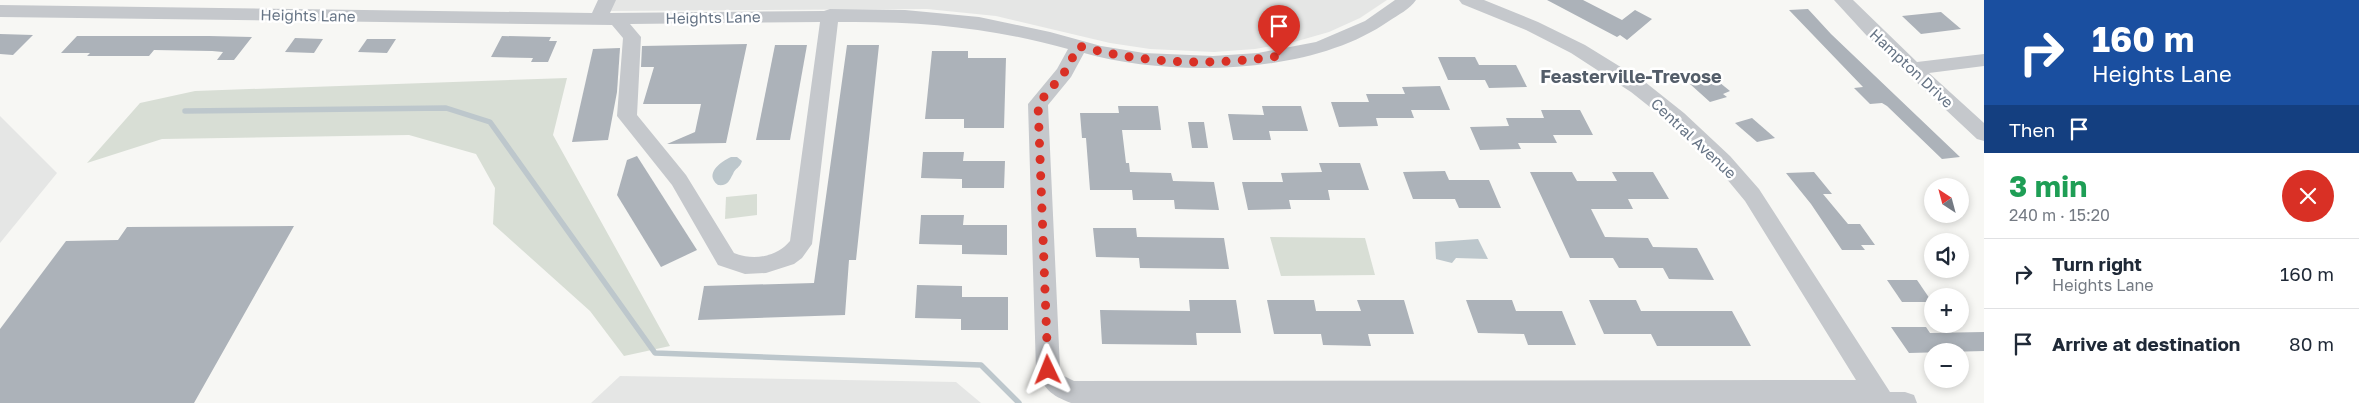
<!DOCTYPE html>
<html lang="en">
<head>
<meta charset="utf-8">
<style>
	body { margin:0; font-family:"Golos Text",sans-serif; background:#f2f2f3; color:#1f2937; height:100vh; display:flex; flex-direction:column; font-size:19px; white-space:nowrap }
	* { box-sizing:border-box; margin:0 }
	p { font-size:16px; color:#747a83 }
	.icon { flex:none; width:28px; height:28px; fill:none; stroke:currentColor; stroke-width:2; stroke-linecap:round; stroke-linejoin:round }
	.map { position:relative; flex:1; overflow:hidden }
	.details { display:flex; flex-direction:column; background:#fff; width:375px }
	.details>* { flex:none }
	.banner { background:#1a4fa0; color:#fff; overflow:hidden }
	.needle { width:32px; rotate:324deg }
	.fabs { position:absolute; left:1924px; top:178px; display:grid; gap:10px }
	.fabs a { display:grid; place-items:center; width:45px; height:45px; border-radius:50%; background:#fff; box-shadow:0 2px 8px #0003; font-size:25px }
	.pin { position:absolute; display:grid; place-items:center; width:42px; height:42px; color:#fff; margin:-51px -21px; border-radius:50% 50% 50% 0; rotate:-45deg; box-shadow:0 0 5px #0007 }
	.pin .icon { rotate:45deg }
	.me { position:absolute; width:55px; margin:-28px; rotate:358deg; stroke-linejoin:round; filter:drop-shadow(0 0 4px #0008) }
	.turn { display:flex; align-items:center; gap:18px; height:105px; padding:0 25px; font-size:22px }
	.turn .icon { width:65px; height:65px; stroke-width:2.5 }
	.turn b { display:block; font-size:35px; line-height:42px }
	.then { display:flex; align-items:center; height:48px; padding:0 25px; background:#0003; gap:10px; font-size:19px }
	.round { display:grid; place-items:center; flex:none; width:52px; height:52px; border-radius:26px; background:#f2f2f3 }
	.head { display:flex; align-items:center; justify-content:space-between; height:85px; padding:0 25px }
	h1 { font-size:30px; font-weight:700; line-height:38px; color:#1e9e55 }
	ul { padding:0; list-style:none }
	li { display:flex; align-items:center; gap:15px; height:70px; padding:0 25px; border-top:1px solid #e0e1e3 }
	li div { flex:1 }
	li b { display:block; font-size:19px }
	li em { font-style:normal }
	main { display:flex; flex:1; min-height:0 }
	.map>svg:first-child { display:block }
	.built { fill:#e5e6e5 }
	.green { fill:#d8ded5 }
	.water { fill:#bdc7cc }
	.lines { fill:none; stroke-linecap:round; stroke-linejoin:round }
	.stream { stroke:#bdc7cc; stroke-width:5.5 }
	.building { fill:#acb2b9 }
	.minor { fill:#c5c8cc; fill-rule:evenodd }
	.route { stroke:#d93025; stroke-width:9; stroke-dasharray:0 16.2 }
	.labels { text-anchor:middle; dominant-baseline:central; stroke-width:5; stroke-linejoin:round; paint-order:stroke }
	.street-label { font-size:15px; fill:#667485; stroke:#fff }
	.quarter-label { font-size:18px; font-weight:bold; fill:#545e6a; stroke:#fff }
</style>
</head>
<body>
<main>
<div class="map">
<svg width="1984" height="403" viewBox="0 0 1984 403">
	<rect width="100%" height="100%" fill="#f7f7f4"/>
	<!-- built -->
	<g class="built">
		<polygon points="613,0 1387,0 1360,18 1329,32 1294,42 1255,49 1214,52 1150,49 1110,43 996,16 927,9 608,11"/>
		<polygon points="0,116 57,173 0,243"/>
		<polygon points="620,376 956,382 981,403 591,403"/>
	</g>
	<!-- green -->
	<g class="green">
		<polygon points="567,78 553,135 670,346 624,356 590,311 493,224 495,188 476,154 409,135 162,139 87,163 140,103 195,91"/>
		<polygon points="757,194 757,215 725,219 726,197"/>
		<polygon points="1270,237 1365,238 1375,275 1281,276"/>
	</g>
	<!-- water -->
	<g class="water">
		<path d="M731 157H737L742 161C740 168 735 168 733 174 729 181 728 186 718 185 704 174 720 162 731 157Z"/>
		<polygon points="1478,239 1488,259 1456,258 1452,263 1436,259 1435,242"/>
	</g>
	<g class="lines">
		<!-- stream -->
		<polyline class="stream" points="185,111 446,108 490,122 655,353 981,365 1019,403"/>
	</g>
	<!-- building -->
	<g class="building">
		<polygon points="1547,0 1583,0 1622,20 1635,10 1652,19 1627,40 1620,35 1617,37"/>
		<polygon points="1808,9 1831,34 1960,157 1942,159 1887,106 1882,103 1870,104 1854,88 1863,87 1789,10"/>
		<polygon points="1941,12 1961,29 1921,34 1902,16"/>
		<polygon points="0,34 33,35 13,55 0,54"/>
		<polygon points="77,36 209,36 252,37 234,60 217,60 223,52 212,51 154,50 149,56 87,56 90,53 61,53"/>
		<polygon points="502,36 551,37 549,41 557,41 548,62 531,62 533,58 491,57"/>
		<polygon points="295,38 323,39 314,53 285,52"/>
		<polygon points="367,39 396,39 387,53 358,52"/>
		<polygon points="747,44 726,143 667,144 695,132 701,104 643,104 654,67 641,67 642,46"/>
		<polygon points="775,45 807,45 790,140 756,140"/>
		<polygon points="847,45 879,45 856,260 849,260 845,315 698,320 704,286 814,283"/>
		<polygon points="620,48 617,92 608,140 572,142 593,49"/>
		<polygon points="932,51 968,51 968,58 1006,58 1004,128 964,128 964,119 925,119"/>
		<polygon points="1438,57 1475,57 1479,65 1516,65 1527,87 1489,88 1485,80 1448,80"/>
		<polygon points="1714,78 1730,91 1723,94 1727,97 1710,102 1690,84"/>
		<polygon points="1440,86 1450,110 1411,110 1414,118 1376,118 1378,126 1339,127 1331,102 1369,102 1366,94 1405,94 1402,87"/>
		<polygon points="1118,106 1158,106 1161,130 1122,130 1126,163 1129,163 1130,172 1171,173 1173,181 1214,182 1219,210 1175,209 1174,200 1133,200 1132,190 1090,190 1086,138 1082,138 1080,113 1119,113"/>
		<polygon points="1262,106 1301,106 1308,131 1269,131 1271,140 1233,140 1228,114 1264,115"/>
		<polygon points="1541,110 1580,110 1593,135 1553,135 1557,143 1518,143 1521,149 1480,150 1470,127 1509,126 1506,118 1544,118"/>
		<polygon points="1752,118 1775,138 1757,142 1735,123"/>
		<polygon points="1188,122 1204,122 1208,148 1192,148"/>
		<polygon points="923,152 964,152 963,161 1005,161 1004,188 962,188 962,179 921,178"/>
		<polygon points="637,156 697,250 661,267 617,195 627,160"/>
		<polygon points="1319,163 1360,163 1369,190 1328,190 1330,200 1289,200 1291,209 1248,210 1242,182 1283,182 1281,173 1322,172"/>
		<polygon points="1445,171 1449,180 1489,180 1501,208 1459,208 1455,199 1413,199 1403,172"/>
		<polygon points="1530,172 1572,172 1577,181 1617,181 1612,172 1653,172 1669,199 1628,199 1633,209 1591,209 1605,237 1648,238 1653,247 1697,248 1714,280 1669,279 1663,268 1619,268 1613,258 1570,258"/>
		<polygon points="1814,172 1832,194 1823,194 1848,224 1860,224 1875,245 1861,245 1865,250 1842,250 1811,204 1786,173"/>
		<polygon points="921,215 964,215 963,225 1007,225 1007,255 962,254 962,245 919,244"/>
		<polygon points="294,226 194,403 0,403 0,329 66,241 118,240 127,227"/>
		<polygon points="1093,228 1136,228 1137,237 1224,238 1229,269 1140,268 1139,258 1096,257"/>
		<polygon points="1887,280 1917,280 1932,302 1902,302"/>
		<polygon points="917,285 962,286 962,297 1008,297 1008,330 961,330 961,319 915,318"/>
		<polygon points="1189,300 1236,300 1241,333 1196,333 1197,345 1102,344 1100,310 1190,311"/>
		<polygon points="1267,300 1314,300 1316,311 1361,311 1357,300 1404,300 1414,334 1368,334 1371,346 1323,345 1321,334 1274,334"/>
		<polygon points="1466,300 1512,300 1516,311 1562,311 1576,345 1528,345 1524,334 1478,333"/>
		<polygon points="1589,300 1636,300 1641,311 1732,311 1751,346 1657,346 1651,334 1604,334"/>
		<polygon points="1891,327 1926,327 1930,333 1984,332 1984,351 1909,353"/>
	</g>
	<g class="lines">
		<!-- minor -->
		<g class="minor">
			<path d="M598 0H616L610 13 824 11 830 9 905 10 979 17 1050 32 1101 46 1144 53 1213 56 1258 53 1316 42 1365 21 1395 0H1416C1410 9 1398 15 1389 21 1312 75 1173 78 1084 53L1071 77 1048 105 1060 369 1064 376 1074 381 1856 380 1745 201 1716 166 1670 123 1631 92 1571 53 1526 30 1462 4 1459 0H1484L1538 22 1585 45 1645 82 1684 113 1730 156 1759 189 1890 392H1905L1914 395 1917 403H1071C1050 395 1045 389 1036 370L1028 104 1057 69 1068 49C989 27 920 21 838 22L812 244 802 258 794 264 766 273 745 274 718 265 672 185 617 116 623 38 612 25 0 17V5L592 13ZM820 22 790 241C777 257 753 261 734 253L686 175 637 115 641 37 630 24Z"/>
			<polygon points="1834,0 1853,0 1917,62 1984,54 1984,66 1929,73 1984,123 1984,141 1977,139 1867,36"/>
		</g>
	</g>
	<g class="lines">
		<!-- route -->
		<path class="route" d="M1048 370 1038 104 1064 73 1079 46C1144 64 1212 66 1279 56"/>
	</g>
	<g class="labels">
		<!-- street labels -->
		<g class="street-label">
			<text transform="translate(308 15) rotate(1)">Heights Lane</text>
			<text transform="translate(713 17) rotate(-1)">Heights Lane</text>
			<text transform="translate(1912 68) rotate(43)">Hampton Drive</text>
			<text transform="translate(1694 138) rotate(43)">Central Avenue</text>
		</g>
		<!-- quarter labels -->
		<g class="quarter-label">
			<text x="1631" y="76">Feasterville-Trevose</text>
		</g>
	</g>
</svg>
<div class="fabs">
<a><svg class="needle" viewBox="-14 -14 28 28"><path d="M0-13l5 13h-10z" fill="#e53935"/><path d="M0 13l5-13h-10z" fill="#747a83"/></svg></a>
<a><svg class="icon" aria-label="sound" viewBox="0 0 24 24"><path d="M4 9h4l5-4v14l-5-4H4zM17 9q2 3 0 6"/></svg></a>
<a>+</a>
<a>−</a>
</div>
<div class="pin" style="left:1279px;top:56px;background:#d93025"><svg class="icon" aria-label="arrive" viewBox="0 0 24 24"><path d="M6 21V4h12l-3 4 3 4H6"/></svg></div>
<svg class="me" style="left:1048px;top:370px" viewBox="-20 -20 40 40"><path d="M0-17L14 15 0 8-14 15z" fill="#d93025" stroke="#fff" stroke-width="4"/></svg>
</div>
<section class="details">
<div class="banner">
<div class="turn"><svg class="icon" aria-label="right" viewBox="0 0 24 24"><path d="M7 20v-9h11M14 6l5 5-5 5"/></svg><div><b>160 m</b>Heights Lane</div></div>
<div class="then">Then<svg class="icon" aria-label="arrive" viewBox="0 0 24 24"><path d="M6 21V4h12l-3 4 3 4H6"/></svg></div>
</div>
<div class="head"><div><h1>3 min</h1><p>240 m · 15:20</p></div><a class="round" style="background:#d93025;color:#fff"><svg class="icon" aria-label="close" viewBox="0 0 24 24"><path d="M6 6l12 12M18 6L6 18"/></svg></a></div>
<ul>
<li><svg class="icon" aria-label="right" viewBox="0 0 24 24"><path d="M7 20v-9h11M14 6l5 5-5 5"/></svg><div><b>Turn right</b><p>Heights Lane</p></div><em>160 m</em></li>
<li><svg class="icon" aria-label="arrive" viewBox="0 0 24 24"><path d="M6 21V4h12l-3 4 3 4H6"/></svg><div><b>Arrive at destination</b></div><em>80 m</em></li>
</ul>
</section>
</main>
</body>
</html>
